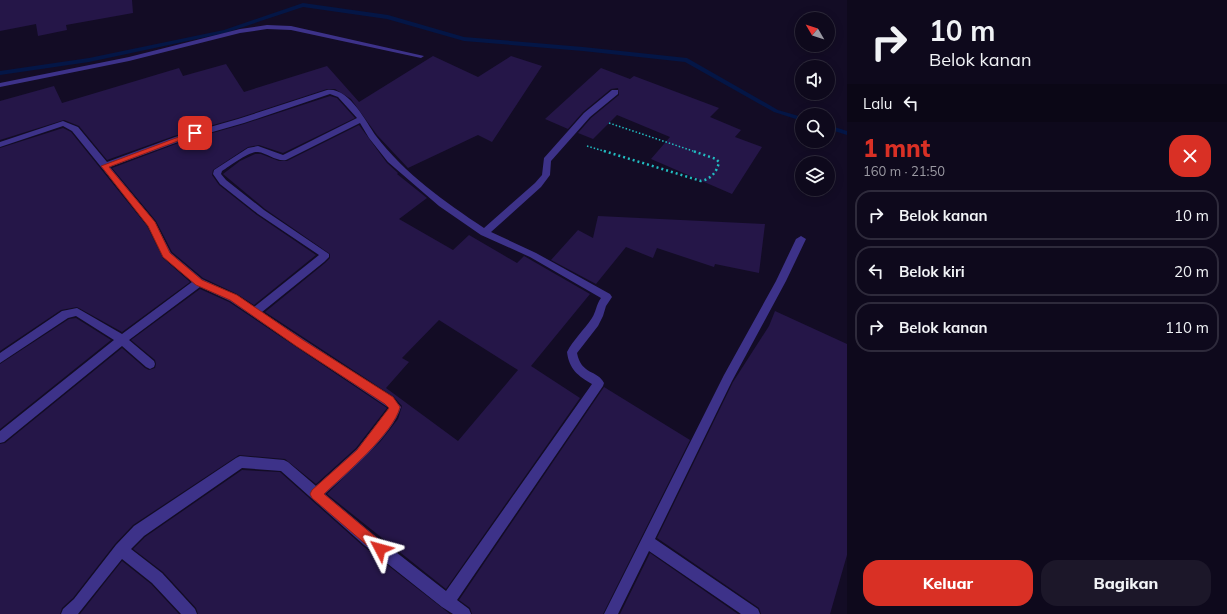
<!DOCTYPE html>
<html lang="id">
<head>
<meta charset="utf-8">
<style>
	body { margin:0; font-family:Mulish,sans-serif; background:#1c1729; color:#f1f3f6; height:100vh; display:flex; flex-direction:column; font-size:15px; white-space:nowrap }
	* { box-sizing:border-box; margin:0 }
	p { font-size:13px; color:#9b9aa3 }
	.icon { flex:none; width:22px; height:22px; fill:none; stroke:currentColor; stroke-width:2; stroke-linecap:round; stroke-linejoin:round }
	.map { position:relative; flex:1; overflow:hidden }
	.sheet { display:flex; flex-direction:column; background:#0e091c; width:380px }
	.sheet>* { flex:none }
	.top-card { background:#0e091c; color:#f1f3f6; overflow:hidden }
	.needle { width:26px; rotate:309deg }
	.buttons { position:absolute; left:795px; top:12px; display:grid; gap:8px }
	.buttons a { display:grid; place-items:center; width:40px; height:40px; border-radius:50%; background:#0e091c; box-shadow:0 2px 10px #0003,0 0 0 1px #2e2a3b; font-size:20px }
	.pin { position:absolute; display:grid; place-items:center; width:34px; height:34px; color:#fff; margin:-17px; border-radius:8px; box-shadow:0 2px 6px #0006 }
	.me { position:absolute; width:44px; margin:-22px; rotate:309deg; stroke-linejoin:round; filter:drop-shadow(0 0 3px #0008) }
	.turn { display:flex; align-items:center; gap:14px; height:84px; padding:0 16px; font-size:18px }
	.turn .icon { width:52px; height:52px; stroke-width:2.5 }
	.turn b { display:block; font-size:28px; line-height:34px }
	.then { display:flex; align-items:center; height:38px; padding:0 16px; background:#0003; gap:8px; font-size:15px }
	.round { display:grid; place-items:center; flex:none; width:42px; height:42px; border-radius:16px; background:#1c1729 }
	.head { display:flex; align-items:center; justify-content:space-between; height:68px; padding:0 16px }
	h1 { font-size:24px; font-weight:800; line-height:30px; color:#d93025 }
	.action { display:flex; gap:8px; margin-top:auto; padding:8px 16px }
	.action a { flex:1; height:46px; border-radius:16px; background:#d93025; color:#fff; font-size:16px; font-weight:800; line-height:46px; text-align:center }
	.action a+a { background:#1c1729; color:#f1f3f6 }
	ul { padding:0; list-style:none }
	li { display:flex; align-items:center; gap:12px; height:50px; margin:0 8px 6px; padding:0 8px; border:2px solid #2e2a3b; border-radius:16px }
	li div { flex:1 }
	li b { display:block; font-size:15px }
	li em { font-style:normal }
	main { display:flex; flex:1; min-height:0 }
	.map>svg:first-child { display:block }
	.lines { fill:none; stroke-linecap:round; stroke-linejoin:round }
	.stream { fill:#041646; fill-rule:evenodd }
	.building { fill:#251648; fill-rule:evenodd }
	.path-far1 { stroke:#22bcc1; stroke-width:1.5; stroke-dasharray:1.5 2; stroke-linecap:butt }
	.path { stroke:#22bcc1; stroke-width:2.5; stroke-dasharray:2 3; stroke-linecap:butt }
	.minor { fill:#3d3289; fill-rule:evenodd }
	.route { fill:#d93025; stroke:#8d1f18 }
</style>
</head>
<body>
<main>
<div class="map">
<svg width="847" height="614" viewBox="0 0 847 614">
	<rect width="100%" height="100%" fill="#130c25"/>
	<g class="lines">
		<!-- stream -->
		<g class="stream">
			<polygon points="303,3 388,15 464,37 583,47 687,58 778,110 802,117 802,121 774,112 685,62 583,51 464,41 387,19 303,7 225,33 89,62 0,75 0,71 89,58 224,30"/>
			<polygon points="828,125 847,131 847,135 828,129"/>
		</g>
	</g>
	<!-- building -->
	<g class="building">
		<polygon points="0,0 132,0 133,13 66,25 67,30 38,36 36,24 0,31"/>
		<polygon points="433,56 478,77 511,56 542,66 492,142 478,135 408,168 377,135 351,99 335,89 327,89 238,118 174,136 107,160 79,126 64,120 0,140 0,101 54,86 62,103 179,68 183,76 226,64 244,92 327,66 359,102"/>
		<polygon points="601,68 630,79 634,76 719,108 710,117 741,130 735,137 762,147 732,194 651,159 670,137 617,115 593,139 578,133 591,118 619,95 618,88 611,89 583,112 568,129 545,119"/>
		<polygon points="330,96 337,98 355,118 283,153 259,145 248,147 213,170 212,175 219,185 257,215 316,255 254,305 237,294 203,278 172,252 156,221 112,168 181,142 244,124"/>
		<path d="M359 125 387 163 398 173 397 174 427 198 399 219 453 250 469 235 517 263 524 256 590 294 531 366 580 398 446 589 327 494 380 442 398 419 402 406 394 397 265 312 325 263 330 258V254L265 209 223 174 240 161 255 154H261L279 161H287ZM439 320 518 370 458 441 386 388 409 362 402 358Z"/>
		<polygon points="63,128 71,132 147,226 163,258 190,282 122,332 77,307 61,310 0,351 0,148"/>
		<polygon points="598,216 765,224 759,273 715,264 714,267 657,248 653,258 626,247 596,284 551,260 578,230 593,238"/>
		<polygon points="200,289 229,302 387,408 356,448 316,484 285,459 239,455 133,525 115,544 73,598 62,608 60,614 0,614 0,444 5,443 122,348 145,368 149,370 155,368 156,364 155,360 131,340"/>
		<polygon points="775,311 847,344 847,555 830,614 761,614 759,608 657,538 733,382 769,326"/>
		<polygon points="76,318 111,340 0,429 0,364 69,319"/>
		<polygon points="604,387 690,440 603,614 472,614 470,608 459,600"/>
		<polygon points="242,470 280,472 363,546 450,614 198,614 196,608 163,572 133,549 145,537"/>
		<polygon points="650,553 738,614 620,614"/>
		<polygon points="122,561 151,584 179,614 80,614"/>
	</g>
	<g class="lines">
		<!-- path-far1 -->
		<g class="path-far1">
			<polyline points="609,123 696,152"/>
			<polyline points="587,146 607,152"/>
		</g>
		<!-- path -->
		<path class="path" d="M604 151 701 181C711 179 717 172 719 162L716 159 693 151"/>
		<!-- minor -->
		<g class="minor">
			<polygon points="267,25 291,26 424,56 421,58 291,30 267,29 240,33 129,61 0,87 0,83 129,57 240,29"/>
			<path d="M327 90C349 87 366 122 376 136 405 174 445 202 484 228L535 183 542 175 544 158 584 113 612 90H618V94L590 117 551 161 550 175 541 187 491 232 536 253 610 294 612 297 606 306 603 316 598 326 577 353C581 375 598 370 604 383L603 386 457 600 469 609 471 614H453L442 607 364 545 281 471 242 468 144 536 131 549 162 573 195 609 197 614H181L152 583 122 559 78 614H61L63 609 74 599 116 545 134 526 236 458 240 456 284 460 288 462 316 486 357 449 389 408 230 301 200 287 129 340 154 361 155 364 154 367 150 369 146 367 122 346 4 442 0 443V431L114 340 76 316 68 318 0 363V353L62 311 77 308 122 334 192 282 164 257 148 225 72 131 63 126 0 147V142L63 121 78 127 107 162 175 137 238 119ZM330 94 338 97 357 118 283 155 258 146 248 148 214 170 213 174 220 184 258 214 319 255 254 307 236 295 202 279 171 253 155 222 110 167 181 141 244 123ZM360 123 369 138 388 162 439 206 481 235 530 257 601 298C596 305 596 312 592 318 584 330 573 340 567 352 569 369 578 376 592 384L446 591 374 535 325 494C347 474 393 435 401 407L393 398 262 312 324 262 329 257V254L264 210 226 180 221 174 222 171C230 166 249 151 258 152 267 153 277 162 286 160Z"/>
			<polygon points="801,236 806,239 786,281 732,381 655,539 758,609 760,614 741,614 649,551 618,614 604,614 724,375 776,281 796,239"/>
		</g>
	</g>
	<!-- route -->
	<path class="route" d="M192 132 199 133 109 167 155 222 170 253 202 280 237 295 303 340 393 397 400 407C394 433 344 475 324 494L384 544 386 549 384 553 380 555 376 553 312 498 310 494 312 490 357 450 389 408 385 404 296 346 230 300 196 285 163 257 148 226 101 166Z"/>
</svg>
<div class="buttons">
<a><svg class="needle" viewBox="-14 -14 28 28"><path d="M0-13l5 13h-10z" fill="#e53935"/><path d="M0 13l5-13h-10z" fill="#9b9aa3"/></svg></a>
<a><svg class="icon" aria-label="sound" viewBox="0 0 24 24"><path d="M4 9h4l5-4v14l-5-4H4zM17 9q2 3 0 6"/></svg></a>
<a><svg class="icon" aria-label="search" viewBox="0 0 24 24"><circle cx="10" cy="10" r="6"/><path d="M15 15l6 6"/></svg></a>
<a><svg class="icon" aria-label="layers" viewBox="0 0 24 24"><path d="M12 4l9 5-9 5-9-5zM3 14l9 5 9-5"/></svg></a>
</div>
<div class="pin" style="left:195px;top:133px;background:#d93025"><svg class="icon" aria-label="arrive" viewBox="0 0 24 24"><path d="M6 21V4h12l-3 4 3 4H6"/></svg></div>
<svg class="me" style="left:380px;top:549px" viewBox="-20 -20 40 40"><path d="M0-17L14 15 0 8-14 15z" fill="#d93025" stroke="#fff" stroke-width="4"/></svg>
</div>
<section class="sheet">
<div class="top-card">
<div class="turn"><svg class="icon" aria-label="right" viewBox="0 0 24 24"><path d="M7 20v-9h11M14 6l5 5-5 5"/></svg><div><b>10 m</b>Belok kanan</div></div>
<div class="then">Lalu<svg class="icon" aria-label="left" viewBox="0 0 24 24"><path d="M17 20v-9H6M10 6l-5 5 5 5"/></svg></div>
</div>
<div class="head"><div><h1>1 mnt</h1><p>160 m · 21:50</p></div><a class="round" style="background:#d93025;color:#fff"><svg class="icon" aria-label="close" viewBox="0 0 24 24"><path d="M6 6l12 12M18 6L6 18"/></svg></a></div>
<ul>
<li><svg class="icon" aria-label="right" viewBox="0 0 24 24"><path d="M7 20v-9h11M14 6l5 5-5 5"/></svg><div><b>Belok kanan</b></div><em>10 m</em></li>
<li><svg class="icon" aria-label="left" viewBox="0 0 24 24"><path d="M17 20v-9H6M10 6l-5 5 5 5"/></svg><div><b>Belok kiri</b></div><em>20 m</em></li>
<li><svg class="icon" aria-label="right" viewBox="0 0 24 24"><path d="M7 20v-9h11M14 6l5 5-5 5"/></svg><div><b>Belok kanan</b></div><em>110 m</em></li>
</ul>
<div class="action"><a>Keluar</a><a>Bagikan</a></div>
</section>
</main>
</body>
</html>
